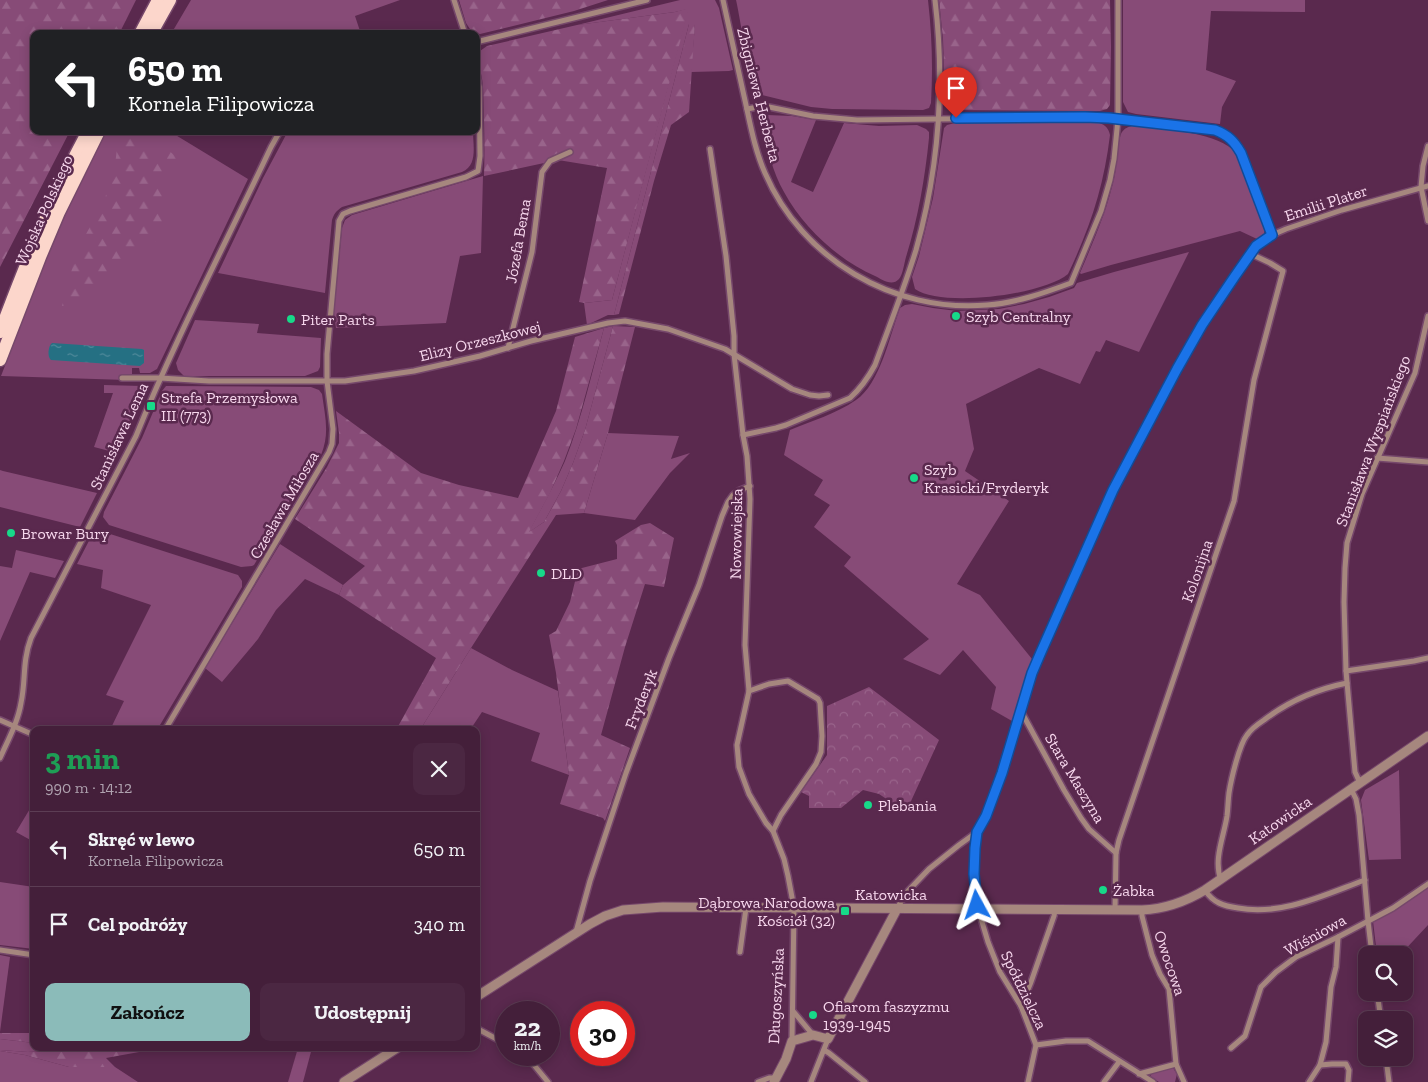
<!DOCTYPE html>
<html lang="pl">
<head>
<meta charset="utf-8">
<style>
	body { margin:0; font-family:"Zilla Slab",serif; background:#4b2742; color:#f1f3f6; height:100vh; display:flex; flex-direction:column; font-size:19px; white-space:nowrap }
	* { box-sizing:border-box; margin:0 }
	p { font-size:16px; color:#afa2af }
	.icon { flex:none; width:28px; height:28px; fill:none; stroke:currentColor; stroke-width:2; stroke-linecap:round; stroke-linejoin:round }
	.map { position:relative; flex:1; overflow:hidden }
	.drawer { position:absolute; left:30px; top:726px; width:450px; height:325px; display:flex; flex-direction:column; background:#441f3a; border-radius:10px; box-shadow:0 2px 12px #0003,0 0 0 1px #5c3d54 }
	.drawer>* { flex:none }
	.top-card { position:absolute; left:30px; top:30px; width:450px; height:105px; border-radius:10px; box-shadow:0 2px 12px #0003,0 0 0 1px #5c3d54; background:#202124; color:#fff; overflow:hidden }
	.tools { position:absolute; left:1358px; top:946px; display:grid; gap:10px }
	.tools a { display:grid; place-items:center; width:55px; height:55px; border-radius:10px; background:#441f3a; box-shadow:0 2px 12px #0003,0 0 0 1px #5c3d54; font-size:25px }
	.speed { position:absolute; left:495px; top:1001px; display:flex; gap:10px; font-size:25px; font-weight:700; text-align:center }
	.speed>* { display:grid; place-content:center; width:65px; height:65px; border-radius:50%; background:#441f3a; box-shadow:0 2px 12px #0003,0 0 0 1px #5c3d54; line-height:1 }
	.speed small { font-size:12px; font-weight:400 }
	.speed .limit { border:8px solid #d22; background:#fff; color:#111 }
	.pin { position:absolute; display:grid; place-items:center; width:42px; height:42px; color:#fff; margin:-51px -21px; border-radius:50% 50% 50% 0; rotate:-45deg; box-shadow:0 0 5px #0007 }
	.pin .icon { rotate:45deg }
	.me { position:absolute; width:55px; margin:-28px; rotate:355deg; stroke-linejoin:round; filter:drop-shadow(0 0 4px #0008) }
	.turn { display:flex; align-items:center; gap:18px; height:105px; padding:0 15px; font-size:22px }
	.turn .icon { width:65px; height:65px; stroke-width:2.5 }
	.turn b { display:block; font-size:35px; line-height:42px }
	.round { display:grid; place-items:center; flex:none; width:52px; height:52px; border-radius:10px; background:#4b2742 }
	.overview { display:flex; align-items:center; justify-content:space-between; height:85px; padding:0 15px }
	h1 { font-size:30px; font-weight:800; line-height:38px; color:#1e9e55 }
	.action { display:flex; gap:10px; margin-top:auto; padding:10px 15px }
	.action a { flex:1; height:58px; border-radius:10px; background:#8bbbb9; color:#111; font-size:20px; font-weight:800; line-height:58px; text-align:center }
	.action a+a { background:#4b2742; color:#f1f3f6 }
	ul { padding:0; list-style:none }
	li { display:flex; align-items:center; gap:15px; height:75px; padding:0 15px; border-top:1px solid #5c3d54 }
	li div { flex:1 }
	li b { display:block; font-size:19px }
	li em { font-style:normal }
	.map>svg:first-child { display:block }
	.green { fill:#874b77 }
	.forest { fill:url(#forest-firs) }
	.park { fill:url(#park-crowns) }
	.water { fill:url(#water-ripples) }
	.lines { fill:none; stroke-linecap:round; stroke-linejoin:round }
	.minor-casing { stroke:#76486b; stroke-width:8 }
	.tertiary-casing { stroke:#76486b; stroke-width:11 }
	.primary-casing { stroke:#76486b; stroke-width:15 }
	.minor { stroke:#a6877e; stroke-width:5 }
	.tertiary { stroke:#a6877e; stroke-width:9 }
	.primary { stroke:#fcd6cb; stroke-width:12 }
	.route-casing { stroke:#114b97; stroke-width:12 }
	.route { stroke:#1a73e8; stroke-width:9 }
	.poi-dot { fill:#17d989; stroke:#5a294e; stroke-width:2 }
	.labels { text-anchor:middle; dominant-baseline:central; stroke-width:5; stroke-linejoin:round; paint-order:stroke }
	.street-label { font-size:16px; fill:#f7d7ed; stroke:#5a294e }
	.poi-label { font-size:16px; fill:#f7d7ed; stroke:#5a294e; text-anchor:start }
</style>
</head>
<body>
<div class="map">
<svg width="1428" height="1082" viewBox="0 0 1428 1082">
	<defs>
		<pattern id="forest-firs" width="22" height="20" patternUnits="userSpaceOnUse" patternTransform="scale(1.25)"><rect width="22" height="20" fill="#874b77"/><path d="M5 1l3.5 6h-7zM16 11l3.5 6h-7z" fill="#99648b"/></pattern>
		<pattern id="park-crowns" width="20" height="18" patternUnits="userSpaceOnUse" patternTransform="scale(1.25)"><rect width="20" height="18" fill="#874b77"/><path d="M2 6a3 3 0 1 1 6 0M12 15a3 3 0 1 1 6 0" fill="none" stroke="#99648b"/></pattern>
		<pattern id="water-ripples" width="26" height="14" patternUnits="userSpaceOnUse" patternTransform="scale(1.25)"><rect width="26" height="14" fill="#257083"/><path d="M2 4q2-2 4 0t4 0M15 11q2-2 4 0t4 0" fill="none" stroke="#508a9b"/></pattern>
	</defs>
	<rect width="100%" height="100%" fill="#5a294e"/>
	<!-- green -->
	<g class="green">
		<polygon points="191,0 400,0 355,16 361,34 171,34"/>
		<polygon points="680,0 715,0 719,8 733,70 729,71 691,72 695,24 689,24 614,315 608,315 587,325 584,303 612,300 688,9 675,12 577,25"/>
		<path d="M736 0H928C932 35 933 68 931 103L929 108 923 110 832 109 811 107 758 94C750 85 740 17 736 0Z"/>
		<polygon points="1123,0 1305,0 1305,12 1211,11 1206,70 1236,81 1222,107 1220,124 1136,114 1128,112 1123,102"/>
		<path d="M767 115 792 116 816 120 791 182 813 192 844 123 879 126 917 125 926 129 929 132V138C925 178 918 219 906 257 904 264 903 274 899 279 892 287 881 279 875 276 838 260 803 227 784 192 772 171 767 147 761 123L762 120Z"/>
		<path d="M1083 121C1094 121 1108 122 1110 135 1104 186 1090 228 1068 274 1043 295 942 308 915 289L912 277 919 256 933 198 944 128 947 125 955 123Z"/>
		<path d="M1132 126C1158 128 1213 132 1232 149 1244 160 1258 208 1265 226L1264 234 1257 239 1240 231 1111 265 1081 274 1080 273C1094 240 1108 208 1115 174 1117 164 1118 138 1122 132 1125 128 1128 127 1132 126Z"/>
		<polygon points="106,131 169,131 248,179 157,369 150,373 140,373 139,368 132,368 132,377 126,380 1,376 56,234 79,185"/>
		<path d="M288 131H473C473 146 478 165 462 172L342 207C336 211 334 214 332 220L325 293 218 273 263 178Z"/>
		<polygon points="483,176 481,253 460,256 446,323 336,328 334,313 342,228 345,220 352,215"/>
		<path d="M1189 252 1139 352 1106 340 1100 352 1096 351 1080 384 1039 368 966 404 974 449 965 471 1009 501 957 584 980 595 1032 659 1012 721 991 709 996 687 963 650 940 675 903 659 929 639 844 566 851 557 814 527 830 505 814 495 823 480 784 455 790 430C811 421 836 414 856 400 880 384 890 335 900 308L905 305 912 304 933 308 957 311 999 309 1024 304 1049 297 1074 288 1077 283 1114 272Z"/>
		<polygon points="195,320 259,324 257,333 321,338 320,367 318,371 305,376 184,376 178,370 176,363"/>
		<path d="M613 326 585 430 573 463 561 491 544 522 528 533C541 509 554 486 565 461 582 418 592 372 604 328Z"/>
		<polygon points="104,385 142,386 145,388 146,391 130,428 117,453 94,447 113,393 104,393"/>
		<path d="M166 386 311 387 319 390 322 394C325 416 330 434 321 455L254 565 252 566 241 567 109 525 103 517 104 512 142 438 162 391Z"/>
		<polygon points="608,433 679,436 671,459 690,453 670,473 635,520 584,513"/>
		<polygon points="0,470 3,471 97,493 80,527 0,507"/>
		<polygon points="104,532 238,575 242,581 242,587 157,730 110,730 124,701 106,695 151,605 101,588 103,570 77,564 92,535"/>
		<polygon points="280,544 343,585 339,595 305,579 276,610 258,639 222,682 205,668"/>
		<polygon points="16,550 64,561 55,578 30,572 0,641 0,566 12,568"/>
		<polygon points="471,648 512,670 558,691 569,775 531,761 540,733 482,712 470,730 420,730"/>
		<polygon points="1399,770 1401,859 1369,860 1361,800 1365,790"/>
		<polygon points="34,802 34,842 16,832"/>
		<polygon points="0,882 34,887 34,949 0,945"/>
		<polygon points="1428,888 1428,925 1400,955 1377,955 1373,921 1394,910"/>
		<polygon points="0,955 10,957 0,1032"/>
		<polygon points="0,1039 34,1043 34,1048 100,1048 28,1052 0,1050"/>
		<polygon points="298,1048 312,1048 303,1082 288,1082"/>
		<polygon points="0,1051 25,1055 69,1067 115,1067 138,1082 0,1082"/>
		<polygon points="1173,1068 1177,1074 1175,1082 1159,1082 1150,1077 1152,1073"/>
	</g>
	<!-- forest -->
	<g class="forest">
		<polygon points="0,0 136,0 119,34 34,34 34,131 70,131 0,267"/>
		<polygon points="459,0 608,0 574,11 480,34 472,32 466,23"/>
		<polygon points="939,0 1110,0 1111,47 1110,105 1107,109 1100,111 952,110 948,107 945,98 943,39"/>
		<path d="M689 8 612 300 584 303 579 302 607 168 558 160 484 176C485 146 484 116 483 86 482 74 477 62 480 51L487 46 577 25 675 12Z"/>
		<polygon points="689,24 695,24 689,112 671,125 654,181 619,314 614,315"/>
		<polygon points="119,131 130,131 144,148 168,150 183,162 173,172 162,186 164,220 155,242 134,253 108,271 88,298 62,306 73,265 85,236 103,203 114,174"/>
		<polygon points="613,326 635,327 608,433 584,513 556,515 471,648 420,730 414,730 414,728 407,727 405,730 396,730 436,658 339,595 343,585 365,566 295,519 327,467 339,443 339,433 336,411 421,473 459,485 518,498 556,411 575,337 604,328 576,429 564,461 550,493 529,532 544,522 561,491 573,463 585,430"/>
		<polygon points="650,523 674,538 664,587 645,584 625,647 601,735 630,748 605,821 603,818 560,804 569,775 556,673 549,635 556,631 570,602 578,569 617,559 617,545 615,541 641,525"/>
		<polygon points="0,1033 34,1033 34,1043 0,1039"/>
		<polygon points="100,1048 161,1048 106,1058 115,1067 69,1067 25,1055 0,1051 0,1050 28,1052"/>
	</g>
	<!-- park -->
	<polygon class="park" points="869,687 939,740 906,812 879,794 863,790 841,808 809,808 809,796 801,792 827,755 827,706"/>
	<!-- water -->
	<path class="water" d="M52 343 142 349 144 350V363L140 366 51 360C47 357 48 346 52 343Z"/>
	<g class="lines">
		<!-- minor casing -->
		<g class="minor-casing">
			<g id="minor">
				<polyline points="454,0 465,34"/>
				<path d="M723 0C730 32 737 64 744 96 750 122 754 148 765 173 802 259 893 313 987 305 1016 303 1044 293 1071 283L1101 211 1110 180 1114 159 1118 119V0"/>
				<polyline points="476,42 647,0"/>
				<path d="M747 109 758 107H769L813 116 857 120 1085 117 1109 118 1215 130C1228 135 1234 141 1241 153L1272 235"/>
				<polyline points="1428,146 1423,166 1421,187 1428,221"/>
				<polyline points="710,149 726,256 734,336 734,354 743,435 747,456 750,499 745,645 749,691 737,745 739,767 749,794 766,823 773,831 784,859 788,876 794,908 792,1041"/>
				<polyline points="508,348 532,252 542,172 550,161 570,152"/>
				<polyline points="122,378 160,378 209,381 345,381 414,371 480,356 531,341 608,323 625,321 668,329 725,349 792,389 810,395 819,396 828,395"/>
				<path d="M743 435 776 428 786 425 850 398C861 388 868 378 875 365 889 327 904 289 916 250 939 168 945 84 935 0"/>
				<polyline points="1377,458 1428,462"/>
				<polyline points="1346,671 1414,661 1428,658"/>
				<polyline points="749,691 769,684 788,681 818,699 820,703 822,736 821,752 816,764 781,815 773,831"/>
				<polyline points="1021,711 1064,790 1081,818 1089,829 1116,853"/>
				<polyline points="0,720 34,735"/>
				<polyline points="165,730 329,452 332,444 333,429 327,381 327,354 339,221 343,214 350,211 466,177 478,171 480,156 479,87 476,69"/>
				<path d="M0 758C8 740 18 722 21 703 26 680 22 662 31 638L136 436C176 337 226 243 271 147L280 131"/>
				<polyline points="1360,783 1355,772 1346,671 1344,602 1345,568 1347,543 1362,494 1415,373 1428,316"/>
				<polyline points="1351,789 1356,799 1359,815 1368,921 1372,955"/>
				<polyline points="977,832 975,848 974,874 977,905 988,942 1000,972 1021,1006 1036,1045 1028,1082"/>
				<path d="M1221 880C1213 860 1224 836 1227 816 1228 808 1228 801 1229 793 1231 780 1239 745 1247 735 1251 729 1258 724 1264 720 1289 701 1317 689 1347 683"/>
				<path d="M1205 890C1213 903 1224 906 1238 908 1282 916 1324 895 1365 880"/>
				<polyline points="897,908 908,891 929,869 959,845 977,832 986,815 1002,773 1032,673 1113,489 1153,413 1202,325 1256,246 1272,235 1286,229 1342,210 1428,186"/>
				<polyline points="1115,910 1116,853 1119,840 1234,501 1254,380 1283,271 1270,263 1251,254"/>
				<polyline points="1142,910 1142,916 1152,955 1160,974 1169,989 1176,1064 1184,1082"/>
				<polyline points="576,932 590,881 626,773 669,658 699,585 722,516 728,502 733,495 738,491 750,486"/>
				<polyline points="0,950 34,955"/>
				<polyline points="740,952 746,908"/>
				<polyline points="1377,992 1381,1020"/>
				<polyline points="1021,1006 1031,982 1054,916 1055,910"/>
				<polyline points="793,1011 813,1035"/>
				<polyline points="476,1028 506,1044"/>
				<polyline points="1036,1045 1066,1041 1088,1041 1153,1082"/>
				<polyline points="1231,1048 1245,1036 1261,987 1276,972 1296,957 1338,937 1393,908 1428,884"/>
				<polyline points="824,1050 829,1053 865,1082"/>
				<polyline points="522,1055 534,1065 548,1082"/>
				<polyline points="1386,1058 1389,1082"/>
				<polyline points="1320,1065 1332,1064 1346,1064 1349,1070 1348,1082"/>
				<polyline points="1139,1074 1176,1064"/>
				<polyline points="758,1082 769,1078 776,1078"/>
				<polyline points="811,1082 828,1039"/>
				<polyline points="1104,1082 1119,1062"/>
				<polyline points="1309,1082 1320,1065 1326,1042 1331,987 1336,967 1338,937"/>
			</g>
		</g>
		<!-- tertiary casing -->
		<g class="tertiary-casing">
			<g id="tertiary">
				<path d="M476 997 590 924 605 916 623 910 663 907 1142 910C1165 909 1185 902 1205 890L1428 736"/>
				<polyline points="344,1082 397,1048"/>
				<polyline points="774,1082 786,1059 792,1041 813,1035 828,1039 897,909"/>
			</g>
		</g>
		<!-- primary casing -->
		<g class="primary-casing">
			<g id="primary">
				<polyline points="140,34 158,0"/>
				<polyline points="151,34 170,0"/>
				<path d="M0 332C26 263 53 196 88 131"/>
				<polyline points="0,360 40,257 59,212 99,131"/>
			</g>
		</g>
		<!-- minor -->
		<use href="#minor" class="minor"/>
		<!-- tertiary -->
		<use href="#tertiary" class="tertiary"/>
		<!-- primary -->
		<use href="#primary" class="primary"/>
	</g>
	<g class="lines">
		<!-- route casing -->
		<g class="route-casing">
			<path id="route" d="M956 118 1085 117 1109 118 1215 130C1228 135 1234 141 1241 153L1272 235 1256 246 1235 276 1202 325 1177 369 1113 490 1041 652 1032 673 1002 773 986 816 977 832 975 848 974 874 977 905"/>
		</g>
		<!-- route -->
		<use href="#route" class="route"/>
	</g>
	<!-- markers -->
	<g class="poi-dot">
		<circle cx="956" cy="316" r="5"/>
		<circle cx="291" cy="319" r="5"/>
		<rect x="146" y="401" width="10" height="10" rx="2.5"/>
		<circle cx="914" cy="478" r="5"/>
		<circle cx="11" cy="533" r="5"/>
		<circle cx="541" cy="573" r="5"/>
		<circle cx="868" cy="805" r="5"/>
		<circle cx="1103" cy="890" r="5"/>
		<rect x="840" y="906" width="10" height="10" rx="2.5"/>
		<circle cx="813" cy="1015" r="5"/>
	</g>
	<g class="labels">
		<!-- street labels -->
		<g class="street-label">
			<text transform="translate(759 95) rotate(76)">Zbigniewa Herberta</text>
			<text transform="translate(1326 203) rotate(-18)">Emilii Plater</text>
			<text transform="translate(44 210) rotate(-66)">Wojska Polskiego</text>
			<text transform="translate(518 241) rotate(-80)">Józefa Bema</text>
			<text transform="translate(480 341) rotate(-14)">Elizy Orzeszkowej</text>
			<text transform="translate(119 436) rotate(-65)">Stanisława Lema</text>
			<text transform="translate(1373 441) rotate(-69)">Stanisława Wyspiańskiego</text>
			<text transform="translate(284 505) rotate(-60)">Czesława Miłosza</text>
			<text transform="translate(736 534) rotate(-89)">Nowowiejska</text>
			<text transform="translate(1197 571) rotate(-71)">Kolonijna</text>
			<text transform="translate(641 699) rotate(-69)">Fryderyk</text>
			<text transform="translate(1075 778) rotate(59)">Stara Maszyna</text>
			<text transform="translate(1280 820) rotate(-35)">Katowicka</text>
			<text x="891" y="894">Katowicka</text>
			<text transform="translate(1315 935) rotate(-29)">Wiśniowa</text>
			<text transform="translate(1170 963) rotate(71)">Owocowa</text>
			<text transform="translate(1024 990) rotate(64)">Spółdzielcza</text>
			<text transform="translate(776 996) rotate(-87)">Długoszyńska</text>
		</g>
		<!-- poi labels -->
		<g class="poi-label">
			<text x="966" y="316">Szyb Centralny</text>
			<text x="301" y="319">Piter Parts</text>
			<text x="161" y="397">Strefa Przemysłowa<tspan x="161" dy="18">III (773)</tspan></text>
			<text x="924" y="469">Szyb<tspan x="924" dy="18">Krasicki/Fryderyk</tspan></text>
			<text x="21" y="533">Browar Bury</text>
			<text x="551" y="573">DLD</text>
			<text x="878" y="805">Plebania</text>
			<text x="1113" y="890">Żabka</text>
			<text x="835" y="902" text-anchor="end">Dąbrowa Narodowa<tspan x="835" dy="18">Kościół (32)</tspan></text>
			<text x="823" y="1006">Ofiarom faszyzmu<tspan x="823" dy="18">1939-1945</tspan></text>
		</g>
	</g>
</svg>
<div class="tools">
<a><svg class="icon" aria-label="search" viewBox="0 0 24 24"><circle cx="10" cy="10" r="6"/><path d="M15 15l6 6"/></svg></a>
<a><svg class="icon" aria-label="layers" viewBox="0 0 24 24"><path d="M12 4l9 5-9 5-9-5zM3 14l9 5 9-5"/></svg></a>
</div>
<div class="speed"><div>22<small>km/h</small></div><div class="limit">30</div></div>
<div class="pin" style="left:956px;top:118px;background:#d93025"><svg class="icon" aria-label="arrive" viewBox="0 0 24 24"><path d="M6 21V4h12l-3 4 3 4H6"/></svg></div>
<svg class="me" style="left:977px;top:905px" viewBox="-20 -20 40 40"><path d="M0-17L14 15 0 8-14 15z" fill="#1a73e8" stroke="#fff" stroke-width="4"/></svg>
<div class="top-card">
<div class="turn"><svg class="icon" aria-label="left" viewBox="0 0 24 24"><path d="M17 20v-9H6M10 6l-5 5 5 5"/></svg><div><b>650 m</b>Kornela Filipowicza</div></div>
</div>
<section class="drawer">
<div class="overview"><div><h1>3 min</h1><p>990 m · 14:12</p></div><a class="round"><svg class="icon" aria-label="close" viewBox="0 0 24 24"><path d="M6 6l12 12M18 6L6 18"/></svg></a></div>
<ul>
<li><svg class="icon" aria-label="left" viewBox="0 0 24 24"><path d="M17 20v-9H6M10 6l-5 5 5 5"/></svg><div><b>Skręć w lewo</b><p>Kornela Filipowicza</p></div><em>650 m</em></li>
<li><svg class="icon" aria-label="arrive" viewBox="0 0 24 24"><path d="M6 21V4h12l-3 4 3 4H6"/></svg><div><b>Cel podróży</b></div><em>340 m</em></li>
</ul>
<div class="action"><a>Zakończ</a><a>Udostępnij</a></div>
</section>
</div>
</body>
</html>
